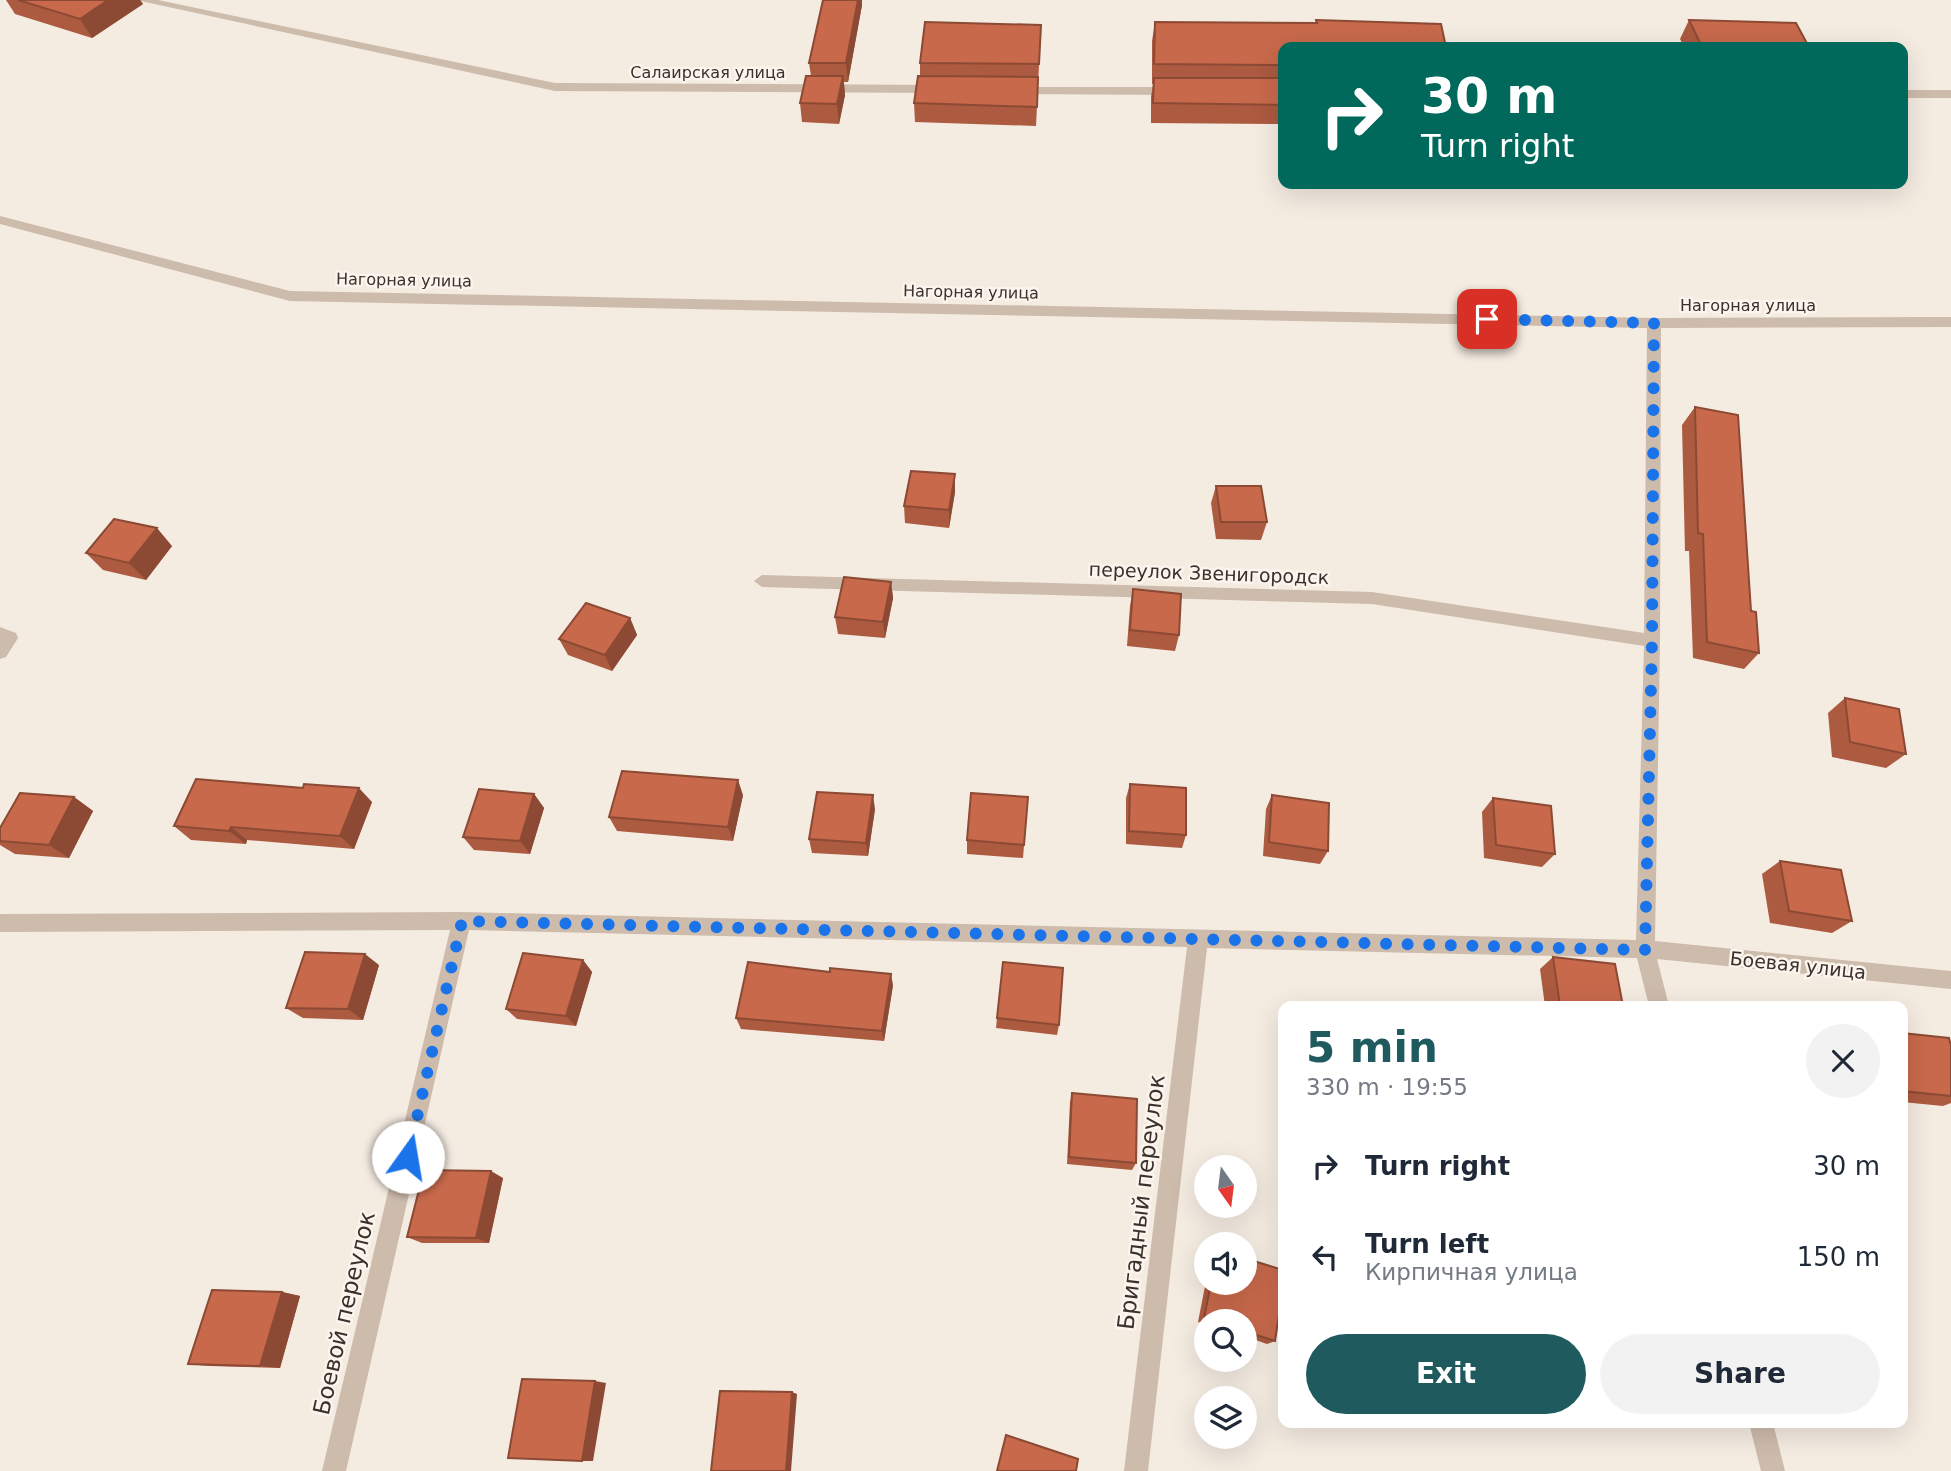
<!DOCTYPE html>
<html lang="en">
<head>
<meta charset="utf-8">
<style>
	body { margin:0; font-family:"DejaVu Sans",sans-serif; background:#f2f2f3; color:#1f2937; height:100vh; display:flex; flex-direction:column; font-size:26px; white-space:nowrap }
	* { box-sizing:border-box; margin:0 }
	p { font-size:23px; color:#747a83 }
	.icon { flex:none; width:38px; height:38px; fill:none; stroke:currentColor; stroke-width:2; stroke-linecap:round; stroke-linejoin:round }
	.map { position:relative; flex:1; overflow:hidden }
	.side { position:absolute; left:1278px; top:1001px; width:630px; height:427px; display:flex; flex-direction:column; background:#fff; border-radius:14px; box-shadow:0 7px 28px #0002 }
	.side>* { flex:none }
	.hud { position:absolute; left:1278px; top:42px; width:630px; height:147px; border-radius:14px; box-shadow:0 7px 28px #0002; background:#00695c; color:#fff; overflow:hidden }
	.needle { width:46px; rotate:166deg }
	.controls { position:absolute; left:1194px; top:1155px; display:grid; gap:14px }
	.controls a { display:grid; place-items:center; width:63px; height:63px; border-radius:50%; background:#fff; box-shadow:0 7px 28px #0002; font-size:35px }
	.pin { position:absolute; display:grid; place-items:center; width:60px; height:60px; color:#fff; margin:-30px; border-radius:14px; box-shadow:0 4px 10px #0006 }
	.me { position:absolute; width:77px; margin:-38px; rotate:13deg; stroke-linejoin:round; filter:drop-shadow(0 0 5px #0008) }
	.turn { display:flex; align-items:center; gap:24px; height:147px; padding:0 28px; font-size:32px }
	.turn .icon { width:91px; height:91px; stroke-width:2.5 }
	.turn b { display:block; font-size:49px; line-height:60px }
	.round { display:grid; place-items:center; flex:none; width:74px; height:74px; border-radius:37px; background:#f2f2f3 }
	.overview { display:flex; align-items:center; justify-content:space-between; height:119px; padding:0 28px }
	h1 { font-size:42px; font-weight:800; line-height:52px; color:#1f5a5e }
	.primary-button { display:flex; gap:14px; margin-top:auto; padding:14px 28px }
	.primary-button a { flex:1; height:80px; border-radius:42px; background:#1f5a5e; color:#fff; font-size:28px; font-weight:800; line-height:80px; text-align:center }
	.primary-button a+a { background:#f2f2f3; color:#1f2937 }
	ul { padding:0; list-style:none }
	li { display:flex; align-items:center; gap:21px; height:91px; padding:0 28px }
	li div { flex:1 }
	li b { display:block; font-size:26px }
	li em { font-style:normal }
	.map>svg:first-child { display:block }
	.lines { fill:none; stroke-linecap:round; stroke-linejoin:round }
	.street { fill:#cdbbac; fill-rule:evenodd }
	.wall { fill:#ac5a40 }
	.shaded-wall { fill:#8c4a34 }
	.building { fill:#c8694b; stroke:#8c4a34; stroke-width:2 }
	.route { stroke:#1a73e8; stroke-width:12; stroke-dasharray:0 21.6 }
	.labels { text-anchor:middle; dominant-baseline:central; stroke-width:5; stroke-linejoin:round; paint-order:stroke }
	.far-street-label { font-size:16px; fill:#3b302b; stroke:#fbf5ee }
	.street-label { font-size:19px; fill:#3b302b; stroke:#fbf5ee }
	.near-street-label { font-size:23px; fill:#3b302b; stroke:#fbf5ee }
</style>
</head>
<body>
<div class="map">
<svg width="1951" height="1471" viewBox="0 0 1951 1471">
	<rect width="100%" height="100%" fill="#f4ebe1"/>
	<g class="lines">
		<!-- street -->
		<g class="street">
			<polygon points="136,0 158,0 555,83 940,85 946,89 940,93 555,91"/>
			<polygon points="1009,87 1174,87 1180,91 1174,95 1013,94 1009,93"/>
			<rect x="1902" y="90" width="49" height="8"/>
			<polygon points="0,216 290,291 1654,318 1951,317 1951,327 1661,328 1660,641 1655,941 1951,971 1951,989 1657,959 1669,1006 1649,1006 1637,958 1207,948 1148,1471 1124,1471 1187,947 469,930 346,1471 322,1471 450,930 0,932 0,914 462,912 1636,940 1644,646 1372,604 762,587 754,581 762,575 1372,592 1644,633 1647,328 290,301 0,224"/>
			<polygon points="0,627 16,633 18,638 6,657 0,659"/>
			<polygon points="1749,1423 1773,1423 1785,1471 1761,1471"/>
		</g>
	</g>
	<!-- wall -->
	<g class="wall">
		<polygon points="6,0 140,0 143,4 92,38 15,14"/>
		<polygon points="862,5 848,82 844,82 845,95 839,124 802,122 800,103 811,76 809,63"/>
		<polygon points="1316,20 1441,24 1283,47 1283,124 1151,123 1151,97 1153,84 1152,84 1152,41 1155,22 1316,23"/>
		<polygon points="1689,20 1809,47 1684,47 1680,39"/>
		<polygon points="1041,25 1036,126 915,122 914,103 920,76 920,63"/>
		<polygon points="1695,407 1751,611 1759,653 1744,669 1693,658 1689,551 1685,551 1682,425"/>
		<polygon points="955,474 955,492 949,528 905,523 904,506"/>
		<polygon points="1216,486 1267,522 1261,540 1216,539 1211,503"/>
		<polygon points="172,546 146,580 103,570 86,553"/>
		<polygon points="891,582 893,598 885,638 838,634 835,617"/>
		<polygon points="1133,589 1179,635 1175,651 1127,646 1130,606"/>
		<polygon points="630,618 637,635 612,671 568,655 559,639"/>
		<polygon points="1845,698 1906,754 1886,768 1832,757 1828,713"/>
		<polygon points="1130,784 1186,835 1182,848 1126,844 1126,798"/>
		<polygon points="534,794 544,808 530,854 474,850 463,837"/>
		<polygon points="743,795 733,841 617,831 609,817"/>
		<polygon points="1272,795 1328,851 1320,864 1263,856 1266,809"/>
		<polygon points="74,797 93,811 69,858 15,854 0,845 0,828"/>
		<polygon points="1028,797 1023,858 967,854 967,840"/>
		<polygon points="1493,798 1555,854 1542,867 1484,858 1482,812"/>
		<polygon points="372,802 354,849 247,840 246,844 191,840 174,826"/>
		<polygon points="875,809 868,856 812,853 809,839"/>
		<polygon points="1780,861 1852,921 1832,933 1770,923 1762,874"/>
		<polygon points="1553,957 1623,1006 1545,1006 1540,969"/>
		<polygon points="583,960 592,972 576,1026 517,1019 506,1009"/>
		<polygon points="379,965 363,1020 303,1018 286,1008"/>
		<polygon points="893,985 884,1041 741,1029 736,1018"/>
		<polygon points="997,1018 1059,1025 1057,1035 996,1028"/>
		<polygon points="1902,1033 1951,1046 1951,1103 1943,1106 1902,1102"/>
		<polygon points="1072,1093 1136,1163 1132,1170 1067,1164 1070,1102"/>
		<polygon points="503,1178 489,1243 422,1243 407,1237"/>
		<polygon points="1206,1281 1206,1283 1244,1283 1275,1341 1267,1344 1244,1336 1244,1321 1206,1321 1206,1324 1198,1322"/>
		<polygon points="282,1292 300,1296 280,1368 209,1366 188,1364"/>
	</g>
	<!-- shaded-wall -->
	<g class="shaded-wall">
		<polygon points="108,0 140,0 143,4 92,38 80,19"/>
		<polygon points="858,0 862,0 862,5 848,82 846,63"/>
		<polygon points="843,76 845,95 839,124 837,104"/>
		<polygon points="955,474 955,492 949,528 949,510"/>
		<polygon points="157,528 172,546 146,580 129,563"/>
		<polygon points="891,582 893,598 885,638 883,622"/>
		<polygon points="630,618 637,635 612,671 605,655"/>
		<polygon points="738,780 743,795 733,841 728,827"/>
		<polygon points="359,788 372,802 354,849 340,836"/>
		<polygon points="534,794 544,808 530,854 520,841"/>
		<polygon points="873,795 875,809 868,856 866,843"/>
		<polygon points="74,797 93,811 69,858 49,845"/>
		<polygon points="231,827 247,840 246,844 229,831"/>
		<polygon points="365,954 379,965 363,1020 348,1009"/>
		<polygon points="583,960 592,972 576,1026 566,1016"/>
		<polygon points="891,974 893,985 884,1041 882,1031"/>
		<polygon points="491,1171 503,1178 489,1243 476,1238"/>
		<polygon points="282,1292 300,1296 280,1368 260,1366"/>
		<polygon points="595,1381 606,1383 593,1461 582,1461"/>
		<polygon points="792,1392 797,1394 791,1471 786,1471"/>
	</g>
	<!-- building -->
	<g class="building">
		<polygon points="18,0 108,0 80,19"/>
		<polygon points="823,0 858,0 846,63 809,63"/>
		<polygon points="1316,20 1441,24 1446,47 1283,47 1283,65 1154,64 1155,22 1317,23"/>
		<polygon points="1689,20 1796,23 1809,47 1702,47"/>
		<polygon points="925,22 1041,25 1039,64 920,63"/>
		<polygon points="806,76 843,76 837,104 800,103"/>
		<polygon points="918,76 1038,77 1037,107 914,103"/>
		<polygon points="1154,78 1283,78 1283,105 1153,103"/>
		<polygon points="1695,407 1738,415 1751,611 1756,612 1759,653 1707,642 1703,534 1698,533"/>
		<polygon points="911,471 955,474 949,510 904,506"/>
		<polygon points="1216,486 1261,486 1267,522 1221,522"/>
		<polygon points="114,519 157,528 129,563 86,553"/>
		<polygon points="844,577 891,582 883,622 835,617"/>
		<polygon points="1133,589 1181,594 1179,635 1130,630"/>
		<polygon points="586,603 630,618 605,655 559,639"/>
		<polygon points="1845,698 1899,709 1906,754 1850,742"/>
		<polygon points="622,771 738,780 728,827 609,817"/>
		<polygon points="196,779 303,788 304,784 359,788 340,836 231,827 229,831 174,826"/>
		<polygon points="1130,784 1186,788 1186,835 1129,831"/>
		<polygon points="479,789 534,794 520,841 463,837"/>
		<polygon points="817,792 873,795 866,843 809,839"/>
		<polygon points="20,793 74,797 49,845 0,841 0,828"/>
		<polygon points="971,793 1028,797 1024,845 967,840"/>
		<polygon points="1272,795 1329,803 1328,851 1269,842"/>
		<polygon points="1493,798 1551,806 1555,854 1496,845"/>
		<polygon points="1780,861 1841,870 1852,921 1789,911"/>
		<polygon points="305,952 365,954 348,1009 286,1008"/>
		<polygon points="523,953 583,960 566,1016 506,1009"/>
		<polygon points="1553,957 1615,964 1623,1006 1560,1006"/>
		<polygon points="748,962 830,972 830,968 891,974 882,1031 736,1018"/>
		<polygon points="1003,962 1063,968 1059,1025 997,1018"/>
		<polygon points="1902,1033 1949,1038 1951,1046 1951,1096 1902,1091"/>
		<polygon points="1072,1093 1137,1099 1136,1163 1069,1157"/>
		<polygon points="424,1170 491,1171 476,1238 407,1237"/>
		<polygon points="1244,1258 1283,1270 1283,1288 1275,1341 1244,1331 1244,1321 1214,1321 1204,1318 1211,1283 1244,1283"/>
		<polygon points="212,1290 282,1292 260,1366 188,1364"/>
		<polygon points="522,1379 595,1381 582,1461 508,1458"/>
		<polygon points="720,1391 792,1392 786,1471 711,1471"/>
		<polygon points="1006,1435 1078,1459 1076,1471 997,1471"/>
	</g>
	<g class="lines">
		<!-- route -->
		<polyline class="route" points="408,1157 462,921 1645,950 1652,641 1654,323 1487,319"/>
	</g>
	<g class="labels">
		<!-- far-street labels -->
		<g class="far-street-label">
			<text x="708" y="72">Салаирская улица</text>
			<text transform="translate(404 280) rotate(1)">Нагорная улица</text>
			<text transform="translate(971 292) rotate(1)">Нагорная улица</text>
			<text x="1748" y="305">Нагорная улица</text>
		</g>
		<!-- street labels -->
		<g class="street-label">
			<text transform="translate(1209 573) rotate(2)">переулок Звенигородск</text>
			<text transform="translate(1798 965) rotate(6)">Боевая улица</text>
		</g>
		<!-- near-street labels -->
		<g class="near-street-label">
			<text transform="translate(1141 1202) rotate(-83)">Бригадный переулок</text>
			<text transform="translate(344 1313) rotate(-77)">Боевой переулок</text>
		</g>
	</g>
</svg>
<div class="controls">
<a><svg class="needle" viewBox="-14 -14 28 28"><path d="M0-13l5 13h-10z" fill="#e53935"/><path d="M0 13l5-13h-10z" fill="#747a83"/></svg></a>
<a><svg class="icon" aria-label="sound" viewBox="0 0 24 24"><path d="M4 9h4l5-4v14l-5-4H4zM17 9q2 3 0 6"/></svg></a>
<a><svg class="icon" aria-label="search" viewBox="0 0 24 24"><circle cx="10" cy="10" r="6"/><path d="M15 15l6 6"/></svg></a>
<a><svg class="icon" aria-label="layers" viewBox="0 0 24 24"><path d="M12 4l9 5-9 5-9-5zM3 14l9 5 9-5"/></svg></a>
</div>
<div class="pin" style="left:1487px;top:319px;background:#d93025"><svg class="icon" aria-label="arrive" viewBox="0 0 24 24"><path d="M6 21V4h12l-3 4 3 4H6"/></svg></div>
<svg class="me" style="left:408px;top:1157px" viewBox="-20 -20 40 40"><circle r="19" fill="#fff"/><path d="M0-13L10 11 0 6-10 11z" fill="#1a73e8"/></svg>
<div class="hud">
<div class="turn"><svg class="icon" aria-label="right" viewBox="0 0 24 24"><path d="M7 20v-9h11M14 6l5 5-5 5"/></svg><div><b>30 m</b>Turn right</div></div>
</div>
<section class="side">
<div class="overview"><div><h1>5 min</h1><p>330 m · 19:55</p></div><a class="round"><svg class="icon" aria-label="close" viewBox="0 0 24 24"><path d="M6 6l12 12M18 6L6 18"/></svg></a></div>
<ul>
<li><svg class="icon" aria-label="right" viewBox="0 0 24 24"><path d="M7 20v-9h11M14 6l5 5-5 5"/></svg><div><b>Turn right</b></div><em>30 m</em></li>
<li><svg class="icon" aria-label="left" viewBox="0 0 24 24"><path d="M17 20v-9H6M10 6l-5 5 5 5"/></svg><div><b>Turn left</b><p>Кирпичная улица</p></div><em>150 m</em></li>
</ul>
<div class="primary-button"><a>Exit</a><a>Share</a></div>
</section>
</div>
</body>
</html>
